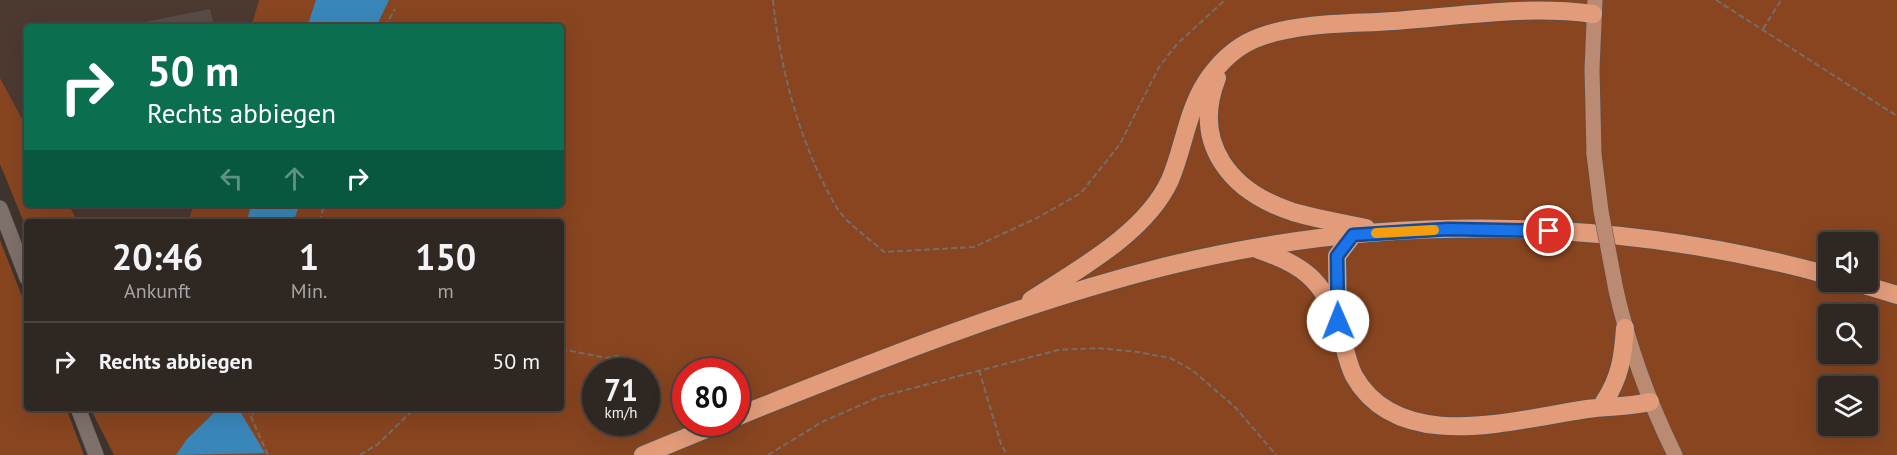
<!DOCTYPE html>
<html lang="de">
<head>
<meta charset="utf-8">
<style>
	body { margin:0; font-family:"PT Sans",sans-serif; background:#372f2a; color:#f1f3f6; height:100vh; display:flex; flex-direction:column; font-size:22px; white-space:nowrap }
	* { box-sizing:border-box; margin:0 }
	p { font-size:20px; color:#a7a5a5 }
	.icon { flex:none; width:33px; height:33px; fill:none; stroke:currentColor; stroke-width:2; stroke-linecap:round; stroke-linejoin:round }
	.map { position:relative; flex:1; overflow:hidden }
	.details { position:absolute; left:24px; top:219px; width:540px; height:192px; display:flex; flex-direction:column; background:#2f2722; border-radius:6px; box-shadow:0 6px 24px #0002,0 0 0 2px #4a4440 }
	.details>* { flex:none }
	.top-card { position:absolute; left:24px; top:24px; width:540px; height:183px; border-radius:6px; box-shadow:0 6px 24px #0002,0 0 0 2px #4a4440; background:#0b6e4f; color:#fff; overflow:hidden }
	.fabs { position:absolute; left:1818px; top:232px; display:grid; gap:12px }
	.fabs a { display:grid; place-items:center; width:60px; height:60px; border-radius:6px; background:#2f2722; box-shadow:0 6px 24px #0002,0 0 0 2px #4a4440; font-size:30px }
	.speed { position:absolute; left:582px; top:358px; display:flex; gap:12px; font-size:30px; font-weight:700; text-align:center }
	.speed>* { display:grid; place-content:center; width:78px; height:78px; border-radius:50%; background:#2f2722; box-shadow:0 6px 24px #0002,0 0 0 2px #4a4440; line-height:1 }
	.speed small { font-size:15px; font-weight:400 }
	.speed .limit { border:9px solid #d22; background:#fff; color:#111 }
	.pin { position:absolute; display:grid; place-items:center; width:51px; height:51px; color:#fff; margin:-26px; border:3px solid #fff; border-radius:50%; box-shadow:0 2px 6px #0007 }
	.me { position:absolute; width:66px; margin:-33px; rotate:359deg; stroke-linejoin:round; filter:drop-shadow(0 0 4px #0008) }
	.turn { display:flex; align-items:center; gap:21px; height:126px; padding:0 24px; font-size:27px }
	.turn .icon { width:78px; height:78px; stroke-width:2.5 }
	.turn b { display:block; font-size:42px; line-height:51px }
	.lanes { display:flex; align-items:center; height:57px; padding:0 24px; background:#0003; justify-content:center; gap:30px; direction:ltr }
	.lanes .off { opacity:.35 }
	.eta { display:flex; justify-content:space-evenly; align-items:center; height:102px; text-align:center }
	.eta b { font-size:36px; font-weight:600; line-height:42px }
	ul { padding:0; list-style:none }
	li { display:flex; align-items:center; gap:18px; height:78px; padding:0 24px; border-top:2px solid #4a4440 }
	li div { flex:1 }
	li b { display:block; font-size:22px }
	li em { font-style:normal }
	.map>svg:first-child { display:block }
	.built { fill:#4c3a31 }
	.green { fill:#884520; fill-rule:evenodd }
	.water { fill:#3987b9 }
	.building { fill:#584c46 }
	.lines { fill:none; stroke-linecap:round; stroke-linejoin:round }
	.minor-casing { stroke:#5b514c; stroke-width:16 }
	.major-casing { stroke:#5b514c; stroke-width:16 }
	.highway-casing { stroke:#5b514c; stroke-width:20 }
	.path { stroke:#776d68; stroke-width:2; stroke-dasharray:6 3; stroke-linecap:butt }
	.minor { stroke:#7e706a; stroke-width:15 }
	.major { stroke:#ba8a73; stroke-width:15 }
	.highway { stroke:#e29c79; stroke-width:18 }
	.major-bridge-casing { stroke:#5b514c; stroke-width:16; stroke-linecap:butt }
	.major-bridge { stroke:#ba8a73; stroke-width:15 }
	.route-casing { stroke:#114b97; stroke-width:15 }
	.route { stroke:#1a73e8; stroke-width:10 }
	.slow { stroke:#f59e0b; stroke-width:10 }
</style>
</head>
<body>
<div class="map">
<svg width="1897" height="455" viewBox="0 0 1897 455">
	<rect width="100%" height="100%" fill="#3f342e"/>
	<!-- built -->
	<g class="built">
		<polygon points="0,0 259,0 251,27 27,27 27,128 0,78"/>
		<polygon points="68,204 194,204 188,222 78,222"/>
	</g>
	<!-- green -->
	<g class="green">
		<path d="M259 0H1897V455H114L90 408H561V222H188L194 204H561V27H251ZM1828 243H1868V282H1828ZM1828 315H1868V354H1828ZM596 372H646V423H596ZM686 372H736V423H686ZM1828 387H1868V426H1828Z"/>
		<polygon points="0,78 27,128 27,204 68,204 78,222 27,222 27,230 0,164"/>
		<polygon points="0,240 27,309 27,408 66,408 84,455 0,455"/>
	</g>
	<!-- water -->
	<g class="water">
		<polygon points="316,0 389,0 376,27 307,27"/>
		<polygon points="251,204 300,204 293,222 247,222"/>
		<polygon points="219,408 238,408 265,453 176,455 187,439"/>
	</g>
	<!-- building -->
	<polygon class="building" points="210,9 214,27 146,27 145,22"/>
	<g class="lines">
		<!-- minor casing -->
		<g class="minor-casing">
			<g id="minor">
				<polyline points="0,208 27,278"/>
				<polyline points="78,408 96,455"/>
			</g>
		</g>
		<!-- major casing -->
		<g class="major-casing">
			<g id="major">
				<polyline points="1594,154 1592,69 1595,0"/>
				<path d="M1616 290C1629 348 1649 402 1675 455"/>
			</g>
		</g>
		<!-- highway casing -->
		<g class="highway-casing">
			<g id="highway">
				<path d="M1217 78C1191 144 1231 192 1293 212 1317 219 1342 223 1366 228"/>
				<path d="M1259 250C1301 264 1323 279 1338 324 1344 341 1346 360 1354 376 1399 455 1512 420 1587 409 1608 406 1629 407 1650 402"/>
				<polyline points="1854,282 1897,295"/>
				<path d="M1031 300C1077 270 1146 233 1170 180 1185 145 1187 107 1211 75 1223 59 1240 44 1260 37 1301 22 1351 24 1394 21 1462 16 1526 5 1593 14"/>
				<polyline points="1338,318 1337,256 1353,235"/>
				<path d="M1604 402C1620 378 1623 357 1625 328"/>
				<path d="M736 417C876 361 1017 304 1163 267 1379 213 1613 216 1828 275"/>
				<polyline points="643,455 721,423"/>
			</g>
		</g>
		<!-- path -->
		<g class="path">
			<path d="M773 0C780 70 801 148 837 208 847 224 870 239 884 252L974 247 1037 218 1081 193 1120 144 1159 67 1177 44 1225 0"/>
			<polyline points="1716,0 1897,116"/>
			<polyline points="385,27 395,9"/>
			<polyline points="1763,29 1781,0"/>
			<polyline points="320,222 324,204"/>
			<polyline points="561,349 607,358 619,356"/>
			<polyline points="979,370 1001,444 1007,455"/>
			<polyline points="247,408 268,455"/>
			<polyline points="252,414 257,408"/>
			<polyline points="360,455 378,444 415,408"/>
			<polyline points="768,455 822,422 879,397 1058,350 1098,348 1138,352 1170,358 1192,370 1235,407 1276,455"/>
		</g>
		<!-- minor -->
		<use href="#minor" class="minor"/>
		<!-- major -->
		<use href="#major" class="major"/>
		<!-- highway -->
		<use href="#highway" class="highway"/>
		<!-- major-bridge casing -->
		<g class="major-bridge-casing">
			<polyline id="major-bridge" points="1594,154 1601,211 1616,290"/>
		</g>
		<!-- major-bridge -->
		<use href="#major-bridge" class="major-bridge"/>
	</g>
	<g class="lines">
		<!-- route casing -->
		<g class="route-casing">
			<polyline id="route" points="1338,321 1337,256 1353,235 1448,229 1549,231"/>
		</g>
		<!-- route -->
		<use href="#route" class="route"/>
		<!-- slow -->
		<polyline class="slow" points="1376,233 1434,230"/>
	</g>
</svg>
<div class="fabs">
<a><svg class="icon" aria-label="sound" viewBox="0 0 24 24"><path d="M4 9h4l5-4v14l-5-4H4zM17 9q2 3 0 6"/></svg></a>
<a><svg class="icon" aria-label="search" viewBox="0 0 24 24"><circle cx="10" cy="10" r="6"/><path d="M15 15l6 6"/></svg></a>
<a><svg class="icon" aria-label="layers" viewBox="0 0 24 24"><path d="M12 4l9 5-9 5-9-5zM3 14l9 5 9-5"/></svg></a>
</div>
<div class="speed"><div>71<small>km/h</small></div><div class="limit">80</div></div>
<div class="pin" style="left:1549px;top:231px;background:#d93025"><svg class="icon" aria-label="arrive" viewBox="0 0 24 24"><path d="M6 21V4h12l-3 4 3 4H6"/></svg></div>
<svg class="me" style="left:1338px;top:321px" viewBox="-20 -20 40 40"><circle r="19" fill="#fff"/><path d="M0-13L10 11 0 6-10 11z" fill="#1a73e8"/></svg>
<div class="top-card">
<div class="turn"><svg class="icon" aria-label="right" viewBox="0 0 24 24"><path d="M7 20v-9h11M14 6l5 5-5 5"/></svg><div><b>50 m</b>Rechts abbiegen</div></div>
<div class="lanes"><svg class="icon off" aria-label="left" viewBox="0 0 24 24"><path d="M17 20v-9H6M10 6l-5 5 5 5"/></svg><svg class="icon off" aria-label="ahead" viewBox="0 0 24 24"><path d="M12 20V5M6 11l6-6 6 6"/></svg><svg class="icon" aria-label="right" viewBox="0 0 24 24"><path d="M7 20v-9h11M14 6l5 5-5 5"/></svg></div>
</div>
<section class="details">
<div class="eta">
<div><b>20:46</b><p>Ankunft</p></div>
<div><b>1</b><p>Min.</p></div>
<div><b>150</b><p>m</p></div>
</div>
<ul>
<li><svg class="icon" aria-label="right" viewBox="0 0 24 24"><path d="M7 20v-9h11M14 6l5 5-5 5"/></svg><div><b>Rechts abbiegen</b></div><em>50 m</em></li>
</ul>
</section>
</div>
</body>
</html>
